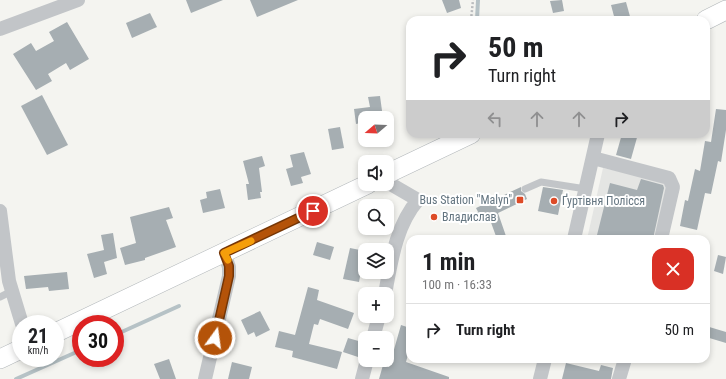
<!DOCTYPE html>
<html lang="en">
<head>
<meta charset="utf-8">
<style>
	body { margin:0; font-family:"Roboto Condensed",sans-serif; background:#f2f2f2; color:#202124; height:100vh; display:flex; flex-direction:column; font-size:15px; white-space:nowrap }
	* { box-sizing:border-box; margin:0 }
	p { font-size:13px; color:#757577 }
	.icon { flex:none; width:22px; height:22px; fill:none; stroke:currentColor; stroke-width:2; stroke-linecap:round; stroke-linejoin:round }
	.map { position:relative; flex:1; overflow:hidden }
	.sheet { position:absolute; left:406px; top:235px; width:304px; height:128px; display:flex; flex-direction:column; background:#fff; border-radius:12px; box-shadow:0 2px 6px #0003 }
	.sheet>* { flex:none }
	.hud { position:absolute; left:406px; top:16px; width:304px; height:122px; border-radius:12px; box-shadow:0 2px 6px #0003; background:#fff; color:#202124; overflow:hidden }
	.needle { width:26px; rotate:251deg }
	.controls { position:absolute; left:358px; top:111px; display:grid; gap:8px }
	.controls a { display:grid; place-items:center; width:36px; height:36px; border-radius:8px; background:#fff; box-shadow:0 2px 6px #0003; font-size:20px }
	.speed { position:absolute; left:12px; top:315px; display:flex; gap:8px; font-size:20px; font-weight:700; text-align:center }
	.speed>* { display:grid; place-content:center; width:52px; height:52px; border-radius:50%; background:#fff; box-shadow:0 2px 6px #0003; line-height:1 }
	.speed small { font-size:10px; font-weight:400 }
	.speed .limit { border:6px solid #d22; background:#fff; color:#111 }
	.pin { position:absolute; display:grid; place-items:center; width:34px; height:34px; color:#fff; margin:-17px; border:2px solid #fff; border-radius:50%; box-shadow:0 1px 4px #0007 }
	.me { position:absolute; width:44px; margin:-22px; rotate:14deg; stroke-linejoin:round; filter:drop-shadow(0 0 3px #0008) }
	.turn { display:flex; align-items:center; gap:14px; height:84px; padding:0 16px; font-size:18px }
	.turn .icon { width:52px; height:52px; stroke-width:2.5 }
	.turn b { display:block; font-size:28px; line-height:34px }
	.lanes { display:flex; align-items:center; height:38px; padding:0 16px; background:#0003; justify-content:center; gap:20px; direction:ltr }
	.lanes .off { opacity:.35 }
	.round { display:grid; place-items:center; flex:none; width:42px; height:42px; border-radius:12px; background:#f2f2f2 }
	.head { display:flex; align-items:center; justify-content:space-between; height:68px; padding:0 16px }
	h1 { font-size:24px; font-weight:700; line-height:30px }
	ul { padding:0; list-style:none }
	li { display:flex; align-items:center; gap:12px; height:52px; padding:0 16px; border-top:1px solid #e0e0e0 }
	li div { flex:1 }
	li b { display:block; font-size:15px }
	li em { font-style:normal }
	.map>svg:first-child { display:block }
	.built { fill:#e4e5e3 }
	.lines { fill:none; stroke-linecap:round; stroke-linejoin:round }
	.stream { stroke:#b6c2c6; stroke-width:4 }
	.building { fill:#a6aeb2 }
	.secondary-casing { stroke:#b2b7ba; stroke-width:20 }
	.path { stroke:#bbbdbf; stroke-width:2.5; stroke-dasharray:2 2; stroke-linecap:butt }
	.lane { stroke:#c2c5c8; stroke-width:7 }
	.street { stroke:#c2c5c8; stroke-width:14 }
	.secondary { stroke:#fff; stroke-width:19 }
	.route-casing { stroke:#753606; stroke-width:10 }
	.route { stroke:#b45309; stroke-width:7 }
	.slow { stroke:#f59e0b; stroke-width:7 }
	.poi-dot { fill:#dd4b27; stroke:#fff; stroke-width:1.5 }
	.labels { text-anchor:middle; dominant-baseline:central; stroke-width:4; stroke-linejoin:round; paint-order:stroke }
	.poi-label { font-size:12px; fill:#647580; stroke:#fff; text-anchor:start }
</style>
</head>
<body>
<div class="map">
<svg width="726" height="379" viewBox="0 0 726 379">
	<rect width="100%" height="100%" fill="#f4f4f0"/>
	<!-- built -->
	<polygon class="built" points="603,168 670,182 656,239 587,239"/>
	<g class="lines">
		<!-- stream -->
		<g class="stream">
			<polyline points="477,20 478,0"/>
			<polyline points="115,335 179,306"/>
			<polyline points="16,379 81,350"/>
		</g>
	</g>
	<!-- building -->
	<g class="building">
		<polygon points="186,0 223,0 191,13"/>
		<polygon points="250,0 298,0 257,17"/>
		<polygon points="442,0 459,0 461,8 447,13"/>
		<polygon points="562,0 564,11 553,13 550,1"/>
		<polygon points="626,2 631,20 615,20 611,5"/>
		<polygon points="150,13 157,27 132,38 126,23"/>
		<polygon points="67,22 89,59 70,70 66,63 48,74 52,81 36,90 13,54 31,43 36,51 54,41 49,32"/>
		<polygon points="42,95 68,145 47,155 21,106"/>
		<polygon points="380,96 383,118 365,118 365,122 356,124 354,109 370,107 368,97"/>
		<polygon points="716,109 726,110 726,130 721,162 718,161 711,194 705,193 697,230 680,226 685,200 688,201 695,169 700,171 705,141 711,142"/>
		<polygon points="340,127 344,148 332,150 328,129"/>
		<polygon points="622,134 638,134 631,159 616,155"/>
		<polygon points="304,152 311,174 301,177 303,183 291,186 286,169 293,167 290,155"/>
		<polygon points="262,156 265,166 259,168 262,192 260,192 261,198 248,200 246,184 249,184 243,161"/>
		<polygon points="641,179 663,185 664,188 653,239 596,239 610,183 637,190"/>
		<polygon points="521,187 521,191 525,194 527,199 498,213 507,239 497,239 489,217 477,223 473,214 478,212 476,208"/>
		<polygon points="543,187 563,190 558,215 538,211"/>
		<polygon points="220,189 225,208 203,213 200,200 207,198 206,192"/>
		<polygon points="169,207 173,218 166,220 176,247 145,258 145,260 125,265 120,248 136,243 130,217"/>
		<polygon points="113,233 117,258 104,262 107,274 94,278 87,254 104,250 101,235"/>
		<polygon points="317,242 334,247 330,260 313,255"/>
		<polygon points="350,248 365,251 359,282 343,279"/>
		<polygon points="718,255 726,257 723,274 714,271"/>
		<polygon points="67,272 69,289 49,291 48,287 26,289 24,276"/>
		<polygon points="308,287 319,290 317,300 354,313 348,329 320,319 318,325 314,324 309,344 342,352 337,369 292,357 293,351 275,347 279,331 295,335"/>
		<polygon points="260,311 270,330 256,337 254,332 248,335 241,320"/>
		<polygon points="401,325 410,328 408,339 410,340 410,347 406,362 449,377 449,379 379,379 383,365 389,367"/>
		<polygon points="706,326 726,332 726,343 706,337"/>
		<polygon points="348,338 362,342 358,357 343,352"/>
		<polygon points="169,359 176,379 160,379 154,364"/>
		<polygon points="232,362 252,367 249,379 228,379"/>
		<polygon points="566,363 599,371 601,365 613,368 611,379 562,379"/>
	</g>
	<g class="lines">
		<!-- secondary casing -->
		<g class="secondary-casing">
			<g id="secondary">
				<polyline points="706,20 726,10"/>
				<polyline points="387,174 471,134"/>
				<polyline points="55,333 368,184"/>
				<polyline points="0,359 21,349"/>
			</g>
		</g>
		<!-- path -->
		<polyline class="path" points="471,20 473,0"/>
		<!-- lane -->
		<g class="lane">
			<polyline points="525,189 541,182 586,189"/>
			<polyline points="0,297 12,291"/>
		</g>
		<!-- street -->
		<g class="street">
			<polyline points="0,29 78,0"/>
			<polyline points="593,158 669,178 673,187 661,239"/>
			<polyline points="0,211 9,281 22,324"/>
			<polyline points="574,239 598,134"/>
			<path d="M385 294C391 262 396 225 418 200L387 182"/>
			<polyline points="373,338 379,316"/>
			<polyline points="205,379 229,276 229,267 224,253"/>
			<polyline points="362,379 367,360"/>
			<polyline points="540,379 545,359"/>
			<polyline points="619,379 625,359"/>
		</g>
		<!-- secondary -->
		<use href="#secondary" class="secondary"/>
	</g>
	<g class="lines">
		<!-- route casing -->
		<g class="route-casing">
			<polyline id="route" points="215,338 229,276 229,266 224,253 313,211"/>
		</g>
		<!-- route -->
		<use href="#route" class="route"/>
		<!-- slow -->
		<polyline class="slow" points="228,260 224,253 251,241"/>
	</g>
	<!-- markers -->
	<g class="poi-dot">
		<rect x="516" y="196" width="8" height="8" rx="2"/>
		<circle cx="554" cy="201" r="4"/>
		<circle cx="434" cy="217" r="4"/>
	</g>
	<g class="labels">
		<!-- poi labels -->
		<g class="poi-label">
			<text x="512" y="200" text-anchor="end">Bus Station "Malyn"</text>
			<text x="562" y="201">Ґуртівня Полісся</text>
			<text x="442" y="217">Владислав</text>
		</g>
	</g>
</svg>
<div class="controls">
<a><svg class="needle" viewBox="-14 -14 28 28"><path d="M0-13l5 13h-10z" fill="#e53935"/><path d="M0 13l5-13h-10z" fill="#757577"/></svg></a>
<a><svg class="icon" aria-label="sound" viewBox="0 0 24 24"><path d="M4 9h4l5-4v14l-5-4H4zM17 9q2 3 0 6"/></svg></a>
<a><svg class="icon" aria-label="search" viewBox="0 0 24 24"><circle cx="10" cy="10" r="6"/><path d="M15 15l6 6"/></svg></a>
<a><svg class="icon" aria-label="layers" viewBox="0 0 24 24"><path d="M12 4l9 5-9 5-9-5zM3 14l9 5 9-5"/></svg></a>
<a>+</a>
<a>−</a>
</div>
<div class="speed"><div>21<small>km/h</small></div><div class="limit">30</div></div>
<div class="pin" style="left:313px;top:211px;background:#d93025"><svg class="icon" aria-label="arrive" viewBox="0 0 24 24"><path d="M6 21V4h12l-3 4 3 4H6"/></svg></div>
<svg class="me" style="left:215px;top:338px" viewBox="-20 -20 40 40"><circle r="17" fill="#b45309" stroke="#fff" stroke-width="3"/><path d="M0-11L8 9 0 5-8 9z" fill="#fff"/></svg>
<div class="hud">
<div class="turn"><svg class="icon" aria-label="right" viewBox="0 0 24 24"><path d="M7 20v-9h11M14 6l5 5-5 5"/></svg><div><b>50 m</b>Turn right</div></div>
<div class="lanes"><svg class="icon off" aria-label="left" viewBox="0 0 24 24"><path d="M17 20v-9H6M10 6l-5 5 5 5"/></svg><svg class="icon off" aria-label="ahead" viewBox="0 0 24 24"><path d="M12 20V5M6 11l6-6 6 6"/></svg><svg class="icon off" aria-label="ahead" viewBox="0 0 24 24"><path d="M12 20V5M6 11l6-6 6 6"/></svg><svg class="icon" aria-label="right" viewBox="0 0 24 24"><path d="M7 20v-9h11M14 6l5 5-5 5"/></svg></div>
</div>
<section class="sheet">
<div class="head"><div><h1>1 min</h1><p>100 m · 16:33</p></div><a class="round" style="background:#d93025;color:#fff"><svg class="icon" aria-label="close" viewBox="0 0 24 24"><path d="M6 6l12 12M18 6L6 18"/></svg></a></div>
<ul>
<li><svg class="icon" aria-label="right" viewBox="0 0 24 24"><path d="M7 20v-9h11M14 6l5 5-5 5"/></svg><div><b>Turn right</b></div><em>50 m</em></li>
</ul>
</section>
</div>
</body>
</html>
